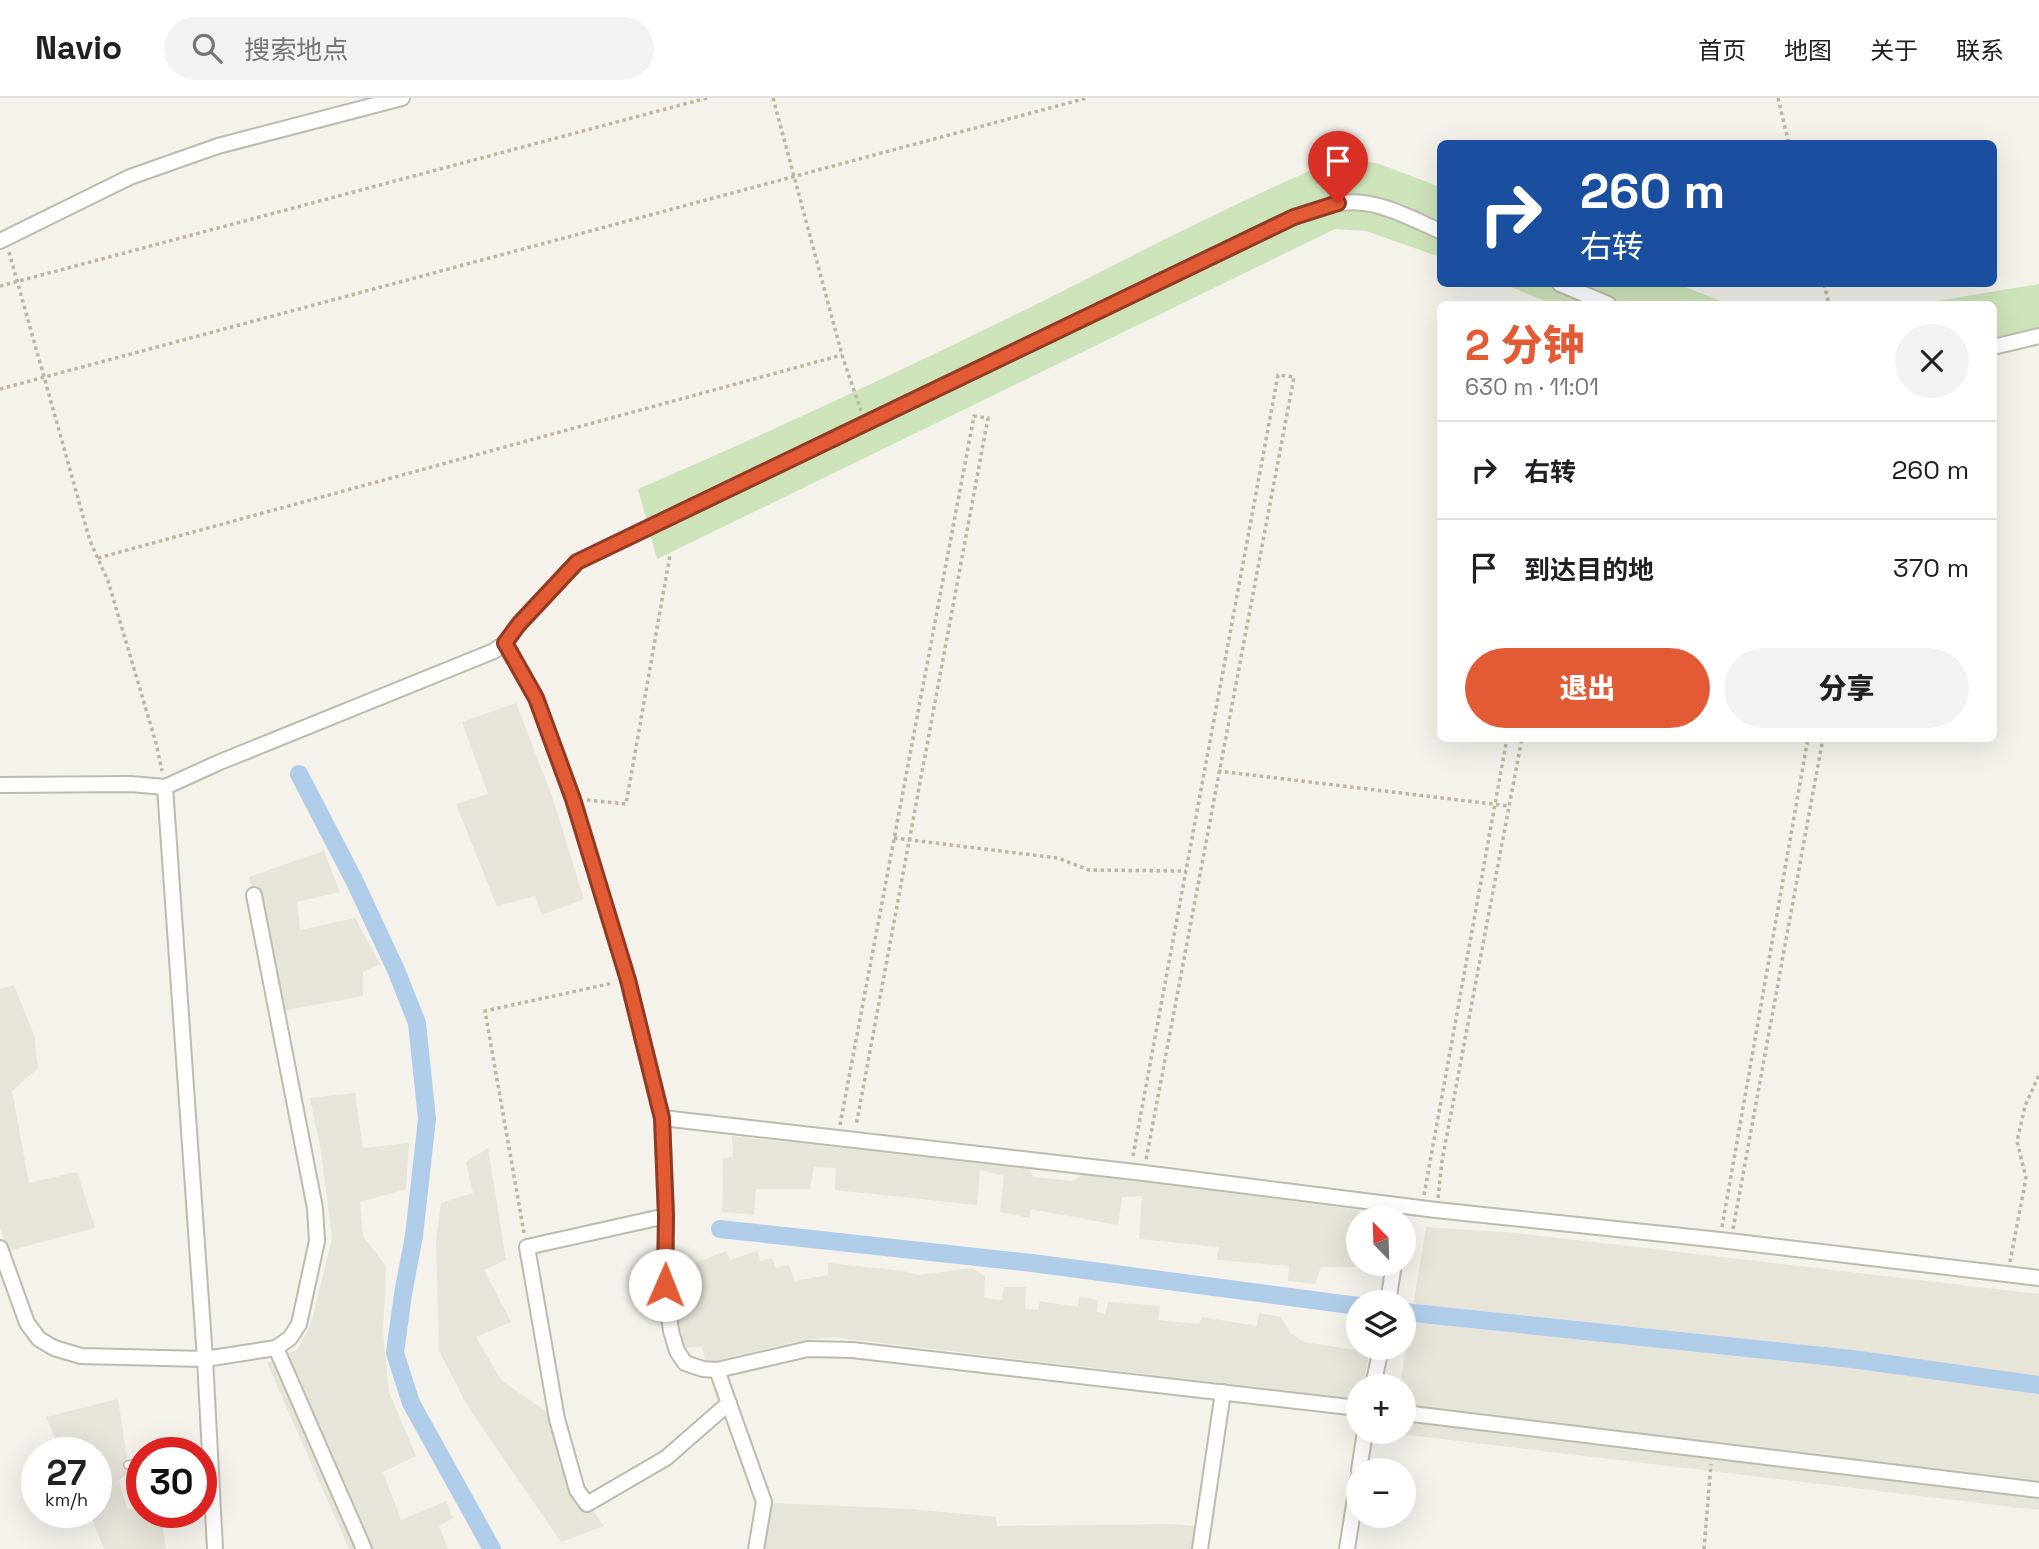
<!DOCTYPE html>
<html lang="zh">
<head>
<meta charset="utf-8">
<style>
	body { margin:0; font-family:"Space Grotesk","Noto Sans SC",sans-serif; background:#f2f2f2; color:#202124; height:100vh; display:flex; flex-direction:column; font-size:26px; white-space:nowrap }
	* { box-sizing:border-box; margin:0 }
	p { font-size:23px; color:#757577 }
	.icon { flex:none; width:38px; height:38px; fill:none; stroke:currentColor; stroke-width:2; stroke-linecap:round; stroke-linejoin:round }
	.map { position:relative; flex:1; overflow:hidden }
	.panel { position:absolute; left:1437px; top:203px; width:560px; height:441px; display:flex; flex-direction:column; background:#fff; border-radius:10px; box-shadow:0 7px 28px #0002 }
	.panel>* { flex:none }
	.top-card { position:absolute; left:1437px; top:42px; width:560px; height:147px; border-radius:10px; box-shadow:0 7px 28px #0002; background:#1a4fa0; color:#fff; overflow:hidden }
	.needle { width:46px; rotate:337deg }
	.fabs { position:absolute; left:1346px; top:1108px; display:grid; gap:14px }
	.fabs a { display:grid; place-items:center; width:70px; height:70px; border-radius:50%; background:#fff; box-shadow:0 7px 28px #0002; font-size:35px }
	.speed { position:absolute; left:21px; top:1339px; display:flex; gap:14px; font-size:35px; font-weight:700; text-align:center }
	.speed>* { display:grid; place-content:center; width:91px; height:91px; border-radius:50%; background:#fff; box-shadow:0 7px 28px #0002; line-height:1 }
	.speed small { font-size:18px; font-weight:400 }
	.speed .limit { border:10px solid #d22; background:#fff; color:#111 }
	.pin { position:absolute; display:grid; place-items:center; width:60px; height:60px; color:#fff; margin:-72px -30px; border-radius:50% 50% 50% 0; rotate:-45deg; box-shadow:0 0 7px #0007 }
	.pin .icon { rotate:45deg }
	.me { position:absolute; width:77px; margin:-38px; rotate:1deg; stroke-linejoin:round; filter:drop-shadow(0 0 5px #0008) }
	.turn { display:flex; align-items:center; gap:24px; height:147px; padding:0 28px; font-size:32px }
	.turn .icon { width:91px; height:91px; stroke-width:2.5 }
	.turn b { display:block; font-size:49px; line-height:60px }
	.round { display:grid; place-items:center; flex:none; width:74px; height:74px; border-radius:37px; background:#f2f2f2 }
	.overview { display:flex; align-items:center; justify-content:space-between; height:119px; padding:0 28px }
	h1 { font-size:42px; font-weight:800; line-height:52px; color:#e25b34 }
	.button { display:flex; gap:14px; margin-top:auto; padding:14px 28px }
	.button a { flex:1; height:80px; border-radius:42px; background:#e25b34; color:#fff; font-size:28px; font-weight:800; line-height:80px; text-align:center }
	.button a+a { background:#f2f2f2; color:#202124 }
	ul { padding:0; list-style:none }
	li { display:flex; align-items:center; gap:21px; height:98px; padding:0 28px; border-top:2px solid #e0e0e0 }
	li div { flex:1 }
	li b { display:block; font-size:26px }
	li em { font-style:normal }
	header { display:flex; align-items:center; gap:42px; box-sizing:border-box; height:98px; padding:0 35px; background:#fff; border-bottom:2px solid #e0e0e0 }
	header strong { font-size:33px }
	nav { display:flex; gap:38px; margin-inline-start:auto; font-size:24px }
	.search { width:490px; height:63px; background:#f2f2f2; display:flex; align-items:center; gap:18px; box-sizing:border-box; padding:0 24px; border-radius:38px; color:#757577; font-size:26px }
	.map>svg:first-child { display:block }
	.residential { fill:#e7e4da }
	.green { fill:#cde3b9 }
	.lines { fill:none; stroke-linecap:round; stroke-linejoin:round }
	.canal { stroke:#afcde9; stroke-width:18 }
	.lane-casing { stroke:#bebaae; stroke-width:10 }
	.street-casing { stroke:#bebaae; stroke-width:18 }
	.path { stroke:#beb6a1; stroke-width:3.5; stroke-dasharray:3.5 3.5; stroke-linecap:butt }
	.lane { stroke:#fff; stroke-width:7 }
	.street { stroke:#fff; stroke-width:14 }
	.route-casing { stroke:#933b22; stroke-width:18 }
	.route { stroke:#e25b34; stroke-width:12 }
</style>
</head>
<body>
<header>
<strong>Navio</strong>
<div class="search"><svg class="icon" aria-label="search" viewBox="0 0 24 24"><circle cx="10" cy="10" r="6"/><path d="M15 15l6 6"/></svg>搜索地点</div>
<nav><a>首页</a><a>地图</a><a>关于</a><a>联系</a></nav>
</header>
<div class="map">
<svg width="2039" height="1451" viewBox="0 0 2039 1451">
	<rect width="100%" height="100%" fill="#f4f2eb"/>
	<!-- residential -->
	<g class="residential">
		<polygon points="516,605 552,698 584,801 542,817 535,798 497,808 456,706 488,696 462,624"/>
		<polygon points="324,753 340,794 297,804 300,832 355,820 380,866 363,874 363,898 276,914 249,779"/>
		<polygon points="14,887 34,937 38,970 12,993 29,1085 77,1074 95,1130 8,1153 0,1130 0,891"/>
		<polygon points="355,995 363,1050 409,1045 406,1091 360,1104 363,1138 386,1168 383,1233 389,1294 416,1358 383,1374 401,1422 446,1403 453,1420 439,1428 448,1451 349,1451 267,1265 298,1251 311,1226 332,1140 321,1054 310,1000"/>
		<polygon points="732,1038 1029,1071 1033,1079 1073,1083 1083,1076 1360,1112 1354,1169 1321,1169 1315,1186 1288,1183 1289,1168 1216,1162 1219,1149 1139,1141 1142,1098 1122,1099 1118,1127 1030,1111 1030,1120 1000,1114 1004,1078 980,1072 977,1107 835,1092 836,1070 814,1069 810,1091 756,1091 754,1117 722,1114 723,1060 733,1059"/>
		<polygon points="488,1050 506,1162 484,1172 511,1224 476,1239 501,1282 557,1321 577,1392 604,1428 561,1444 467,1307 439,1253 436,1143 441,1105 473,1095 466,1064"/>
		<polygon points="1426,1129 1516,1135 2039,1196 2039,1412 1392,1335 1404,1334 1404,1288 1400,1288"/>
		<polygon points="726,1153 730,1162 757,1153 760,1163 772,1160 776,1170 789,1167 795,1183 828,1177 828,1165 903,1173 919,1177 972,1170 985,1178 984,1200 1002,1202 1004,1189 1026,1189 1025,1211 1038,1212 1040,1203 1078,1209 1079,1199 1098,1202 1097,1214 1105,1216 1108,1204 1160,1208 1158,1222 1199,1226 1202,1219 1257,1228 1259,1215 1281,1219 1290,1235 1304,1244 1355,1252 1358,1234 1358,1250 1370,1250 1364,1286 1364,1288 1358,1288 1358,1301 832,1239 799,1243 706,1265 702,1249 684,1250 675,1208 686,1202 681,1170"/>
		<polygon points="118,1301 129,1374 119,1382 127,1411 142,1410 142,1414 160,1414 166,1451 104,1451 89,1414 96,1414 96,1354 61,1354 46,1319"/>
		<polygon points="771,1405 911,1411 996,1419 997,1428 1170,1426 1194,1428 1192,1451 762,1451"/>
	</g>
	<!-- green -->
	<g class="green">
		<path d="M1335 62 1377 65 1440 89V159L1366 133 1335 131 657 461 638 391C775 332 910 269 1043 203 1140 154 1235 104 1335 62Z"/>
		<polygon points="1504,186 1678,186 1728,206 1552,206"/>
		<polygon points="2039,186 2039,230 1993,240 1993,206 1919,206"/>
	</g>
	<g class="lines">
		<!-- canal -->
		<g class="canal">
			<polyline points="299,676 354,782 396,872 417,925 427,1021 414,1138 403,1196 395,1255 411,1305 492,1451"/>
			<polyline points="720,1131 1032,1165 1358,1208"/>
			<polyline points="1404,1214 1852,1261 2039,1287"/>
		</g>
		<!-- lane casing -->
		<g class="lane-casing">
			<polyline id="lane" points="128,1367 142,1365"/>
		</g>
		<!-- street casing -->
		<g class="street-casing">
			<g id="street">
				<polyline points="0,143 130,79 218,48 402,0"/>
				<polyline points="1560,186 1608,206"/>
				<polyline points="1993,249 2039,238"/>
				<polyline points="505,545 536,600 573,701 628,882 662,1020 666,1118 665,1187 671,1233 677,1253 685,1265 703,1271 717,1272 808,1251 852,1252 1358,1310"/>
				<path d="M0 687 131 686 165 689 220 664 494 553 505 545 519 526 577 464 1294 119C1308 115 1322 109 1336 106 1372 98 1408 119 1440 133"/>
				<polyline points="165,689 205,1261 215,1451"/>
				<polyline points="662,1020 1144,1075 1436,1112 1720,1142 2039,1180"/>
				<polyline points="666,1118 527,1149 557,1321 577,1392 587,1406 666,1360 729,1305"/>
				<polyline points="0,1150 27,1225 39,1241 54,1250 81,1258 205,1261 276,1250 290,1240 299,1226 317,1143 315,1110 254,797"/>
				<polyline points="1388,1204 1394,1166"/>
				<polyline points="276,1250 364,1451"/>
				<polyline points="717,1272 764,1404 756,1451"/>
				<polyline points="1373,1288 1381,1250"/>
				<polyline points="1404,1315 2039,1392"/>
				<polyline points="1359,1372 1365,1334"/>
				<polyline points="1200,1451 1223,1294"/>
				<polyline points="1347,1451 1358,1381"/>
			</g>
		</g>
		<!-- path -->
		<g class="path">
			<polyline points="773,0 842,257 861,313"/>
			<polyline points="1778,0 1789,46"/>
			<polyline points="9,154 90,443 108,483 156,645 162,673"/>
			<polyline points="1824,186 1829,206"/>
			<polyline points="0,188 707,0"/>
			<polyline points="0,291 1087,0"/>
			<polyline points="98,460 842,257"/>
			<polyline points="1218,673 1509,708"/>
			<polyline points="587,702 626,706 670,457"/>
			<polyline points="894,740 1058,760 1089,772 1186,773"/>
			<polyline points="840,1027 974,318 988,320 856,1028"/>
			<polyline points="1133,1058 1278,277 1294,279 1146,1062"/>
			<polyline points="1424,1097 1507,640"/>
			<polyline points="1438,1100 1442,1063 1522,640"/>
			<polyline points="1722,1129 1808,640"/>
			<polyline points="1733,1131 1823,640"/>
			<polyline points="524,1135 485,913 613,885"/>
			<polyline points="2010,1164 2026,1080 2017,1043 2025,1008 2039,977"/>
			<polyline points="1704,1451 1711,1366"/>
		</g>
		<!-- lane -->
		<use href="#lane" class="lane"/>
		<!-- street -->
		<use href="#street" class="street"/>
	</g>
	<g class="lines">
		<!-- route casing -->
		<g class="route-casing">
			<polyline id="route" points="665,1187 666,1118 662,1020 628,882 573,701 536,600 505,545 519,526 577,464 1294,119 1338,105"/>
		</g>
		<!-- route -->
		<use href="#route" class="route"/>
	</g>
</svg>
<div class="fabs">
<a><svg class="needle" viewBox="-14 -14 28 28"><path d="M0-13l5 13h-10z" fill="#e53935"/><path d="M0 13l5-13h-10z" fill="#757577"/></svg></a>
<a><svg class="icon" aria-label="layers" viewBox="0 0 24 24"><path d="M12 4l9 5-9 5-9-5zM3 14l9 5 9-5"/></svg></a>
<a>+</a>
<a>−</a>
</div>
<div class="speed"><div>27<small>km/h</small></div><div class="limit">30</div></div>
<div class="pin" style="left:1338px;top:105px;background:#d93025"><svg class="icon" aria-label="arrive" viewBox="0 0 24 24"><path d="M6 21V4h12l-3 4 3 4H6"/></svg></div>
<svg class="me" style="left:665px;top:1187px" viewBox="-20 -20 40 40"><circle r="19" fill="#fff"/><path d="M0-13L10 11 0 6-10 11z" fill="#e25b34"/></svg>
<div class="top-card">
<div class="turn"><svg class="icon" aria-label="right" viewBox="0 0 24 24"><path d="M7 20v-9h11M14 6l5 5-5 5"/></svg><div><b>260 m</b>右转</div></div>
</div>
<section class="panel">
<div class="overview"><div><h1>2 分钟</h1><p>630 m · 11:01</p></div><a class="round"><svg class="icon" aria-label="close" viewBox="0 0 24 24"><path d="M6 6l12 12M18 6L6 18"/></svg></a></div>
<ul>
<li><svg class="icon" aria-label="right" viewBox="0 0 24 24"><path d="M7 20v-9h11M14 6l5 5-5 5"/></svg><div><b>右转</b></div><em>260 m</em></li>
<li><svg class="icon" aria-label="arrive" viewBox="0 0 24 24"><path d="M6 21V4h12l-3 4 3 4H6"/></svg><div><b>到达目的地</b></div><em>370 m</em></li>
</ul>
<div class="button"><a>退出</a><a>分享</a></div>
</section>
</div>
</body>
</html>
